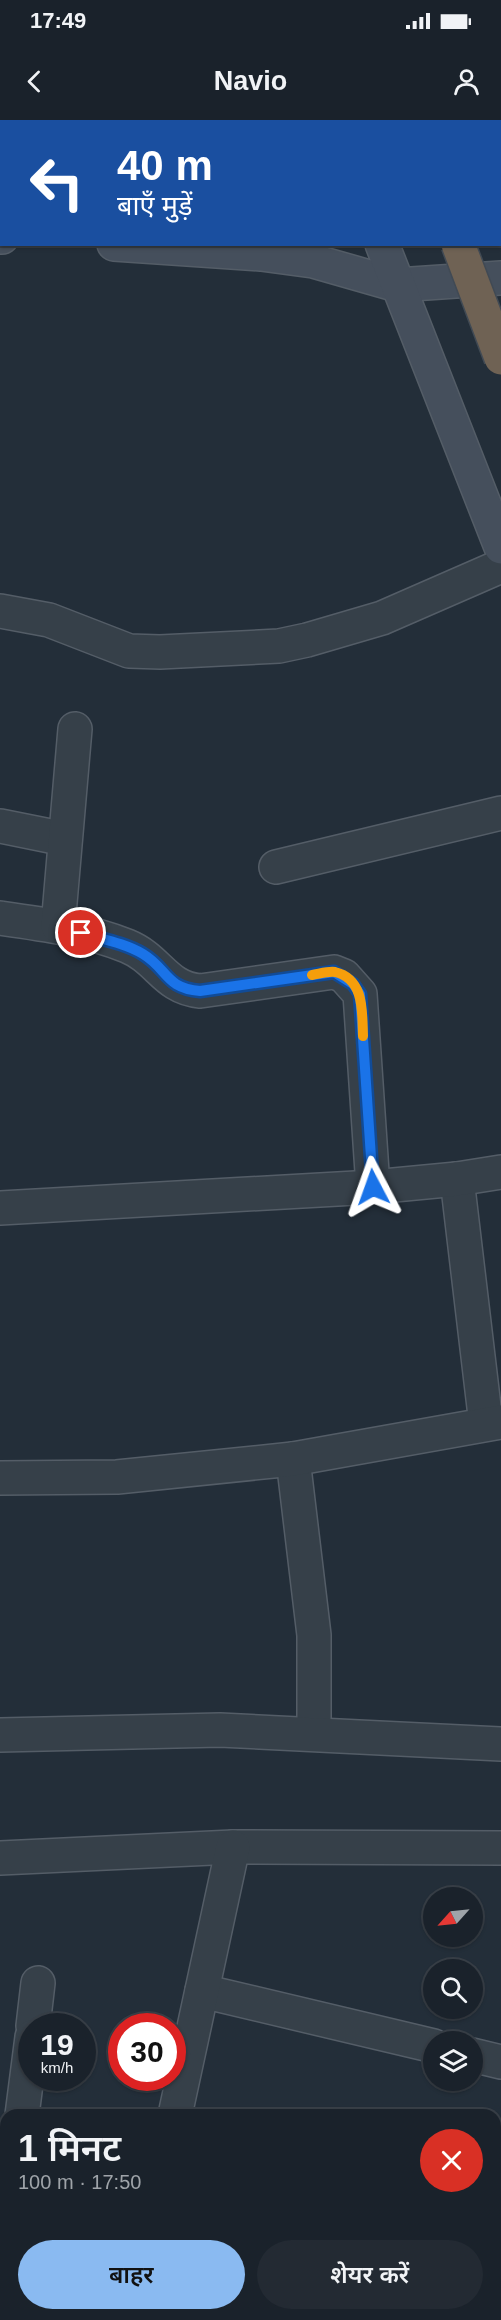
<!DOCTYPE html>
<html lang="hi">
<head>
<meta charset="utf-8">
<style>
	body { margin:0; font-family:Helvetica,"Noto Sans Devanagari",sans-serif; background:#232a33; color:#f1f3f6; height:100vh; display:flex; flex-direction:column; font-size:22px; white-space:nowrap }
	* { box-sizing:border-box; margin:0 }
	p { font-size:20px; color:#9fa4a9 }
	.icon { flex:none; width:33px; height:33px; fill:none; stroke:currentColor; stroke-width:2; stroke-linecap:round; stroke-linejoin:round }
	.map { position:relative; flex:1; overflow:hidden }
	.sheet { position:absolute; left:0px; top:1989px; width:501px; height:212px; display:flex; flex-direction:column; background:#1a222b; border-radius:18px 18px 0 0; box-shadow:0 2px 4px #0004,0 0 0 2px #383f47 }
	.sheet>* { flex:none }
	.top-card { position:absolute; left:0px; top:0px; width:501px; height:126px; box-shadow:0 2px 4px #0004,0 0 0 2px #383f47; background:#1a4fa0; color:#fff; overflow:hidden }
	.needle { width:39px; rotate:243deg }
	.controls { position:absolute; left:423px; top:1767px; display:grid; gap:12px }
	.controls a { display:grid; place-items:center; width:60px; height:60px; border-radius:50%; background:#1a222b; box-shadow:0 2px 4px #0004,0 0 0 2px #383f47; font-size:30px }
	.speed { position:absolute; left:18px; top:1893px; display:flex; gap:12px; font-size:30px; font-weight:700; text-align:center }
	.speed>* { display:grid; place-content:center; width:78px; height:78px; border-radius:50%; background:#1a222b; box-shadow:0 2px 4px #0004,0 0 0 2px #383f47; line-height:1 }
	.speed small { font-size:15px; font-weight:400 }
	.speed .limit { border:9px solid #d22; background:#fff; color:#111 }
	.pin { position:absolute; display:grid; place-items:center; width:51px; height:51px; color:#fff; margin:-26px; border:3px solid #fff; border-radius:50%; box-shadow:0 2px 6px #0007 }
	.me { position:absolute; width:66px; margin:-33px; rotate:356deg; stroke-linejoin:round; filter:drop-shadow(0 0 4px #0008) }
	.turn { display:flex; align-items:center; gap:21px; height:126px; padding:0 18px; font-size:27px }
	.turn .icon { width:78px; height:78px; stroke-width:2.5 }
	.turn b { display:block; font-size:42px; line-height:51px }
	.round { display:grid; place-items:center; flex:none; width:63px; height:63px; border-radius:32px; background:#232a33 }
	.summary { display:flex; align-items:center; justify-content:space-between; height:102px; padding:0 18px }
	h1 { font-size:36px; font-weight:600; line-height:45px }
	.action { display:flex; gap:12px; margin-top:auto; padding:12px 18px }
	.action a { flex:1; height:69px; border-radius:36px; background:#8abaf1; color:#111; font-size:24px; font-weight:600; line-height:69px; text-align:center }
	.action a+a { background:#232a33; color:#f1f3f6 }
	.status { display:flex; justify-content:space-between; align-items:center; height:42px; padding:0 30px; background:#1a222b; direction:ltr }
	.status svg { height:16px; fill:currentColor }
	header { display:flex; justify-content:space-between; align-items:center; height:78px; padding:0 18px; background:#1a222b; font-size:27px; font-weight:600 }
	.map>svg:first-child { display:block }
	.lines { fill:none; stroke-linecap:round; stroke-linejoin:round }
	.street-casing { stroke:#545d67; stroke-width:36 }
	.secondary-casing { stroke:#545d67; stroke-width:36 }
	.highway-casing { stroke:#414a54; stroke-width:36 }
	.street { stroke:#364049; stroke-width:33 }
	.secondary { stroke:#454f5c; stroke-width:33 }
	.highway { stroke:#6f6254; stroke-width:33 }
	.highway-bridge-casing { stroke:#414a54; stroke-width:36; stroke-linecap:butt }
	.highway-bridge { stroke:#6f6254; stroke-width:33 }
	.route-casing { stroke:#114b97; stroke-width:15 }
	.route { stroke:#1a73e8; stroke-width:10 }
	.slow { stroke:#f59e0b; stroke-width:10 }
</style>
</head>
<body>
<div class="status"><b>17:49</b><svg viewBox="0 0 49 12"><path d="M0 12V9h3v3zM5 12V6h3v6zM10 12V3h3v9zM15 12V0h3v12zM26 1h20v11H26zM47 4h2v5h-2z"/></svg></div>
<header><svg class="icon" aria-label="back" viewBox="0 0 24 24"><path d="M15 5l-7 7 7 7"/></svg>Navio<svg class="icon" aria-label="person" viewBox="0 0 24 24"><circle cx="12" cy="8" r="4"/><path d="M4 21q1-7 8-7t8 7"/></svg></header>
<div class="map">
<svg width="501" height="2200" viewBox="0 0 501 2200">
	<rect width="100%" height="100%" fill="#232e39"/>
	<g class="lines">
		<!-- street casing -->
		<g class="street-casing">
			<g id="street">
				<polyline points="0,491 49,500 129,531 160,532 279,526 307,520 382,498 501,446"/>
				<polyline points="0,706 65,719"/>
				<polyline points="276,747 501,693"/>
				<path d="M0 798C43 804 87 810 127 826 159 839 165 868 200 871L334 852 344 856 360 874 373 1067"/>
				<polyline points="58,806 75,609"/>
				<polyline points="457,1059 486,1304"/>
				<polyline points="0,1088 373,1067 457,1059 501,1052"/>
				<polyline points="293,1339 314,1515 314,1613"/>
				<polyline points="0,1358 117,1357 293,1339 501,1302"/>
				<polyline points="0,1615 220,1610 501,1624"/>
				<polyline points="0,1738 233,1727 501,1728"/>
				<polyline points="202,1871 434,1926"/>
				<polyline points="33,1906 38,1863"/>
				<polyline points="472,1935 501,1942"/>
				<polyline points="22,1995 32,1917"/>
				<polyline points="175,1995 233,1727"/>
				<polyline points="495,2089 501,2079"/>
				<polyline points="0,2175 6,2126"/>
				<polyline points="74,2194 128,2200"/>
				<polyline points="432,2200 435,2194"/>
			</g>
		</g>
		<!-- secondary casing -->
		<g class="secondary-casing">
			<g id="secondary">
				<polyline points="336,0 336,2"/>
				<polyline points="0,117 2,117"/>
				<polyline points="114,124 261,134 313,141 397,165 501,158"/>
				<polyline points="382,124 501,427"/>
			</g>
		</g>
		<!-- highway casing -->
		<g class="highway-casing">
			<g id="highway">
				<polyline points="414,0 414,2"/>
				<polyline points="483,0 483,2"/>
				<polyline points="500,46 501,50"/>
			</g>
		</g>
		<!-- street -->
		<use href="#street" class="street"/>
		<!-- secondary -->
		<use href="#secondary" class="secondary"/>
		<!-- highway -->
		<use href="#highway" class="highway"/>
		<!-- highway-bridge casing -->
		<g class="highway-bridge-casing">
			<polyline id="highway-bridge" points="458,124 501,238"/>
		</g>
		<!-- highway-bridge -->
		<use href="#highway-bridge" class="highway-bridge"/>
	</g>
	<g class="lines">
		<!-- route casing -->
		<g class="route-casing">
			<path id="route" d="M81 813C101 819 125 823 143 834 168 849 165 868 200 871L334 852 353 864 360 874 373 1067"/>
		</g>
		<!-- route -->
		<use href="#route" class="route"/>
		<!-- slow -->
		<path class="slow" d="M312 855C319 854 328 851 335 852 365 859 362 893 363 916"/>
	</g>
</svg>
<div class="controls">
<a><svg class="needle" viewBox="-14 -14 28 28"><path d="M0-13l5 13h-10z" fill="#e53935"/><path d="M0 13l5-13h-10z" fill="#9fa4a9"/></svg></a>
<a><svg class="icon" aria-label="search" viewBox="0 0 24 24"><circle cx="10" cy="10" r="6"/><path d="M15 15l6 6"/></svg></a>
<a><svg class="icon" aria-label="layers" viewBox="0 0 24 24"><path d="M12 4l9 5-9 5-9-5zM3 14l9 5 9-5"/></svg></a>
</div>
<div class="speed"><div>19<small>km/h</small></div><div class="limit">30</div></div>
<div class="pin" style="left:81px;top:813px;background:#d93025"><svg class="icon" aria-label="arrive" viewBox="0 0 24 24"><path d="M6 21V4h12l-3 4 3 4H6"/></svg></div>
<svg class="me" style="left:373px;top:1067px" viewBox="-20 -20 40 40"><path d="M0-17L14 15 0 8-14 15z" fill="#1a73e8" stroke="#fff" stroke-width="4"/></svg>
<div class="top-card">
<div class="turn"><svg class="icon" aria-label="left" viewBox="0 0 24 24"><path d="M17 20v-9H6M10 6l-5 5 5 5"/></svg><div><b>40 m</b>बाएँ मुड़ें</div></div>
</div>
<section class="sheet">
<div class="summary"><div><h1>1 मिनट</h1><p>100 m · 17:50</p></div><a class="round" style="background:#d93025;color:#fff"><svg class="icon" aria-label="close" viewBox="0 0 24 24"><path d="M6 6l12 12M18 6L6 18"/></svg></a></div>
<div class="action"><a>बाहर</a><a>शेयर करें</a></div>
</section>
</div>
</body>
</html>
